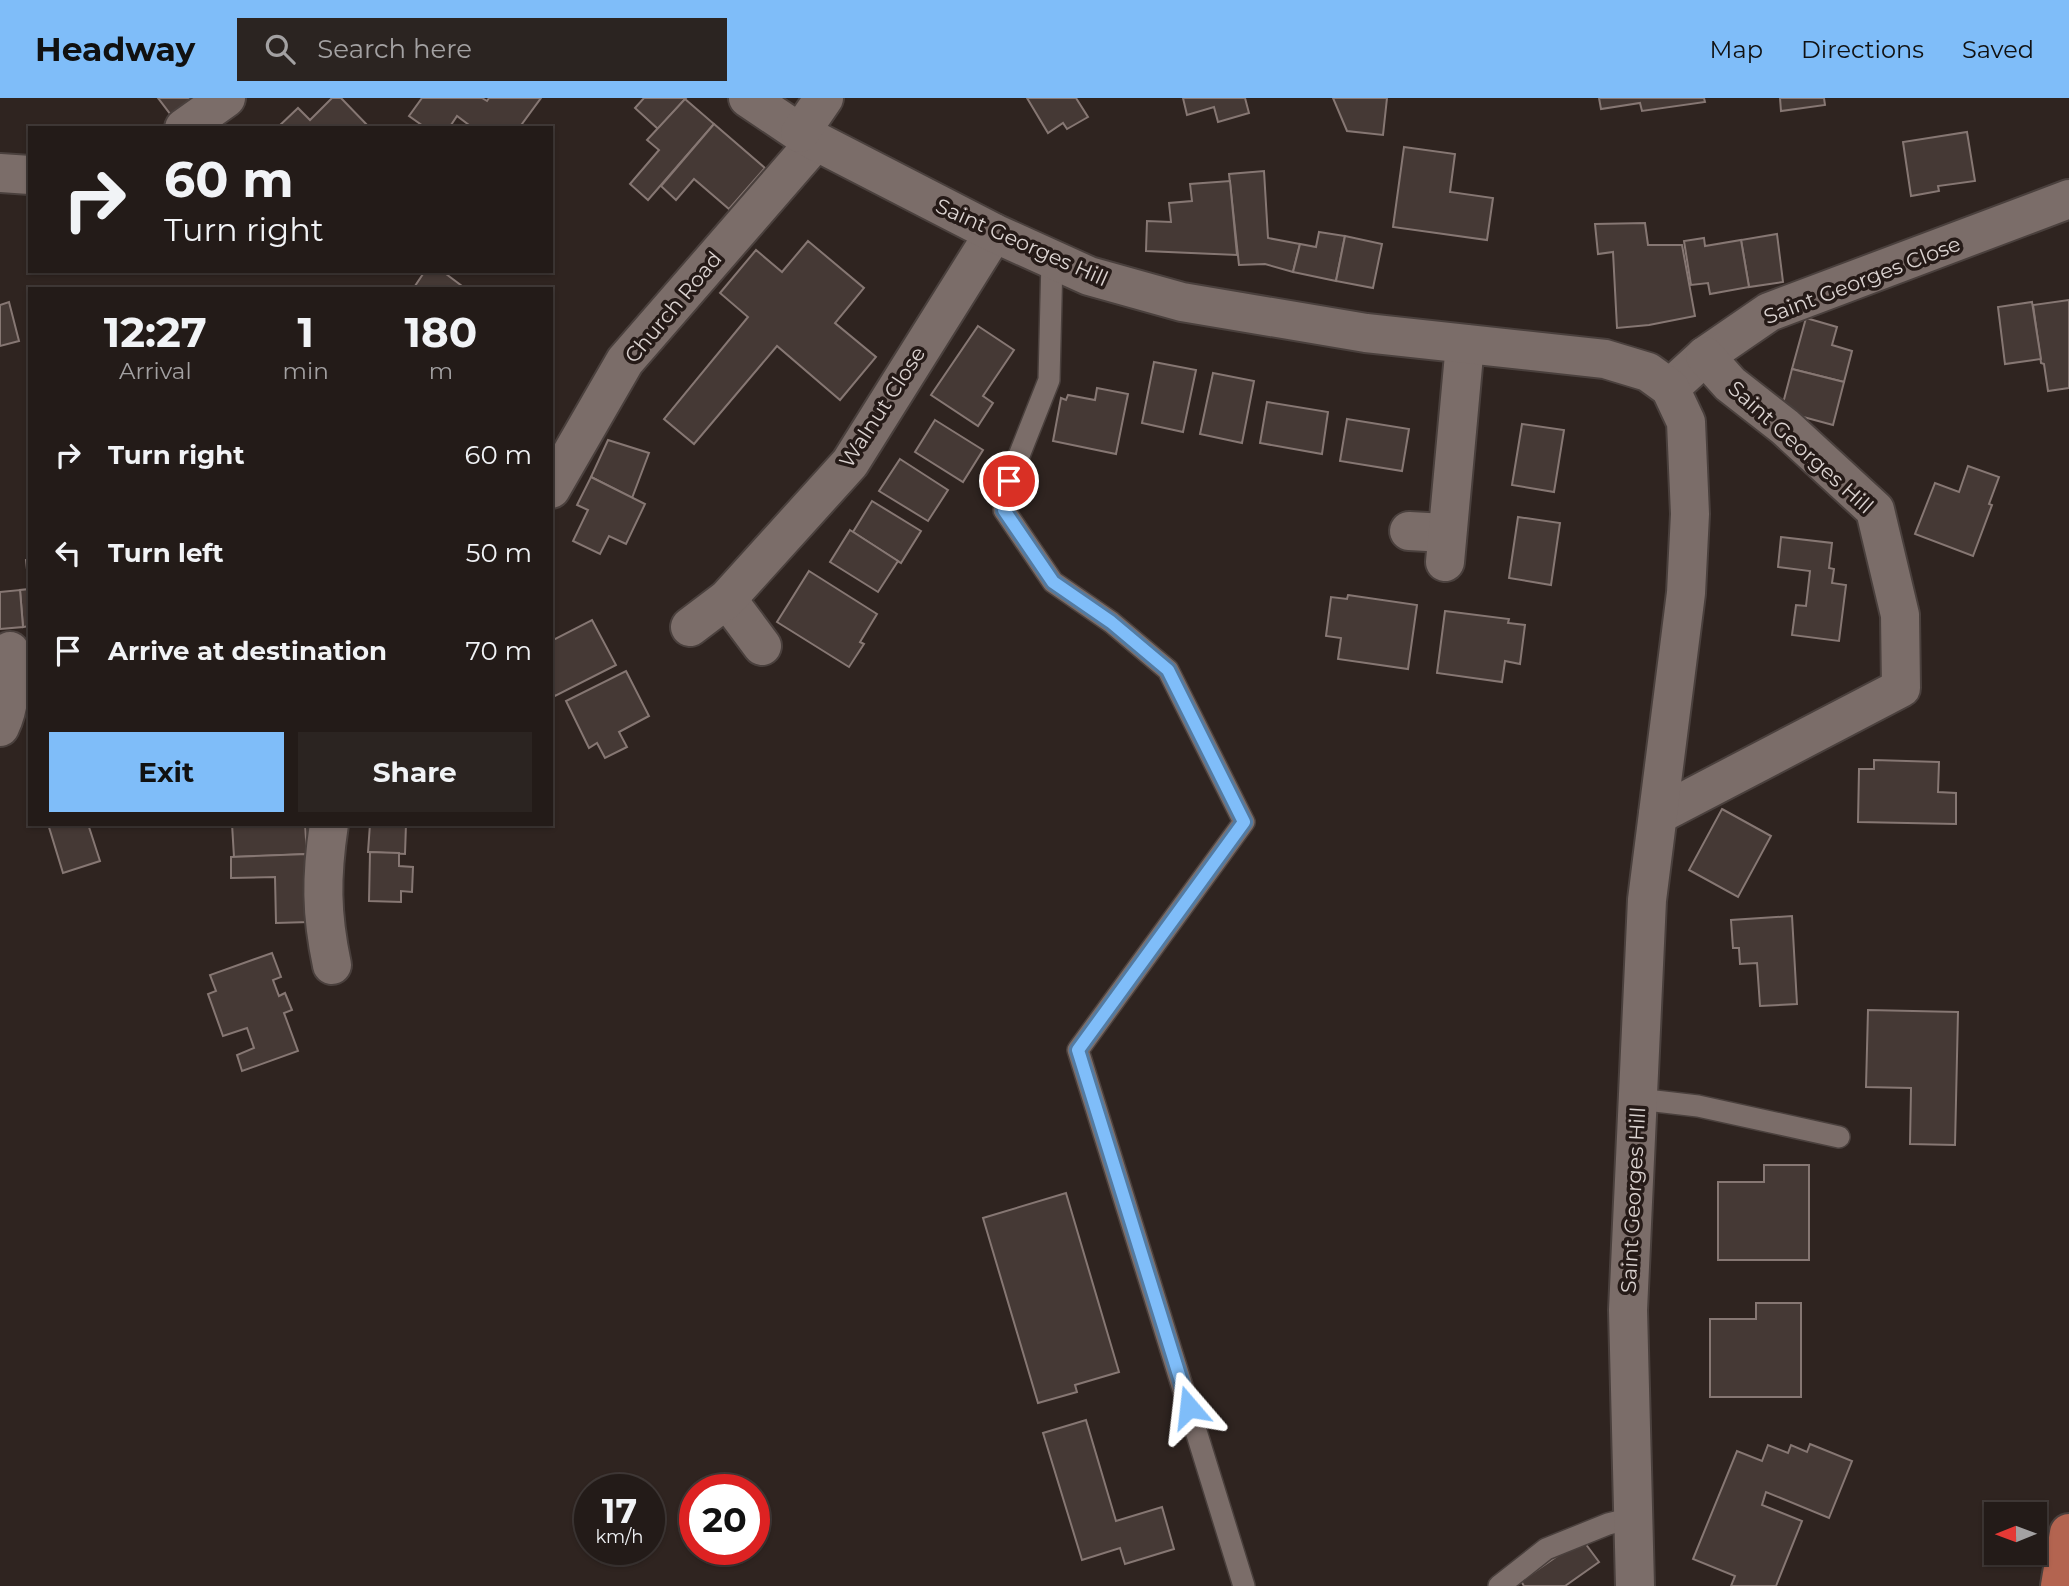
<!DOCTYPE html>
<html lang="en">
<head>
<meta charset="utf-8">
<style>
	body { margin:0; font-family:Montserrat,sans-serif; background:#2b2421; color:#f1f3f6; height:100vh; display:flex; flex-direction:column; font-size:26px; white-space:nowrap }
	* { box-sizing:border-box; margin:0 }
	p { font-size:23px; color:#a3a1a2 }
	.icon { flex:none; width:38px; height:38px; fill:none; stroke:currentColor; stroke-width:2; stroke-linecap:round; stroke-linejoin:round }
	.map { position:relative; flex:1; overflow:hidden }
	.sheet { position:absolute; left:28px; top:189px; width:525px; height:539px; display:flex; flex-direction:column; background:#231b18; border-radius:0px; box-shadow:0 2px 5px #0004,0 0 0 2px #403937 }
	.sheet>* { flex:none }
	.guide { position:absolute; left:28px; top:28px; width:525px; height:147px; border-radius:0px; box-shadow:0 2px 5px #0004,0 0 0 2px #403937; background:#231b18; color:#f1f3f6; overflow:hidden }
	.needle { width:46px; rotate:269deg }
	.tools { position:absolute; left:1984px; top:1404px; display:grid; gap:14px }
	.tools a { display:grid; place-items:center; width:63px; height:63px; border-radius:0px; background:#231b18; box-shadow:0 2px 5px #0004,0 0 0 2px #403937; font-size:35px }
	.speed { position:absolute; left:574px; top:1376px; display:flex; gap:14px; font-size:35px; font-weight:700; text-align:center }
	.speed>* { display:grid; place-content:center; width:91px; height:91px; border-radius:50%; background:#231b18; box-shadow:0 2px 5px #0004,0 0 0 2px #403937; line-height:1 }
	.speed small { font-size:18px; font-weight:400 }
	.speed .limit { border:10px solid #d22; background:#fff; color:#111 }
	.pin { position:absolute; display:grid; place-items:center; width:60px; height:60px; color:#fff; margin:-30px; border:4px solid #fff; border-radius:50%; box-shadow:0 2px 7px #0007 }
	.me { position:absolute; width:77px; margin:-38px; rotate:343deg; stroke-linejoin:round; filter:drop-shadow(0 0 5px #0008) }
	.turn { display:flex; align-items:center; gap:24px; height:147px; padding:0 21px; font-size:32px }
	.turn .icon { width:91px; height:91px; stroke-width:2.5 }
	.turn b { display:block; font-size:49px; line-height:60px }
	.eta { display:flex; justify-content:space-evenly; align-items:center; height:119px; text-align:center }
	.eta b { font-size:42px; font-weight:700; line-height:49px }
	.action { display:flex; gap:14px; margin-top:auto; padding:14px 21px }
	.action a { flex:1; height:80px; border-radius:0px; background:#7fbdf9; color:#111; font-size:28px; font-weight:700; line-height:80px; text-align:center }
	.action a+a { background:#2b2421; color:#f1f3f6 }
	ul { padding:0; list-style:none }
	li { display:flex; align-items:center; gap:21px; height:98px; padding:0 21px }
	li div { flex:1 }
	li b { display:block; font-size:26px }
	li em { font-style:normal }
	header { display:flex; align-items:center; gap:42px; box-sizing:border-box; height:98px; padding:0 35px; background:#7fbdf9; color:#111 }
	header strong { font-size:33px }
	nav { display:flex; gap:38px; margin-inline-start:auto; font-size:24px }
	.search { width:490px; height:63px; background:#2b2421; display:flex; align-items:center; gap:18px; box-sizing:border-box; padding:0 24px; border-radius:0px; color:#a3a1a2; font-size:26px }
	.map>svg:first-child { display:block }
	.building { fill:#453935; stroke:#867773; stroke-width:2 }
	.lines { fill:none; stroke-linecap:round; stroke-linejoin:round }
	.service-casing { stroke:#4a403d; stroke-width:24 }
	.minor-casing { stroke:#4a403d; stroke-width:42 }
	.tertiary-casing { stroke:#4a403d; stroke-width:42 }
	.primary-casing { stroke:#4a403d; stroke-width:42 }
	.service { stroke:#7b6d69; stroke-width:21 }
	.minor { stroke:#7b6d69; stroke-width:38 }
	.tertiary { stroke:#7b6d69; stroke-width:38 }
	.primary { stroke:#b36450; stroke-width:38 }
	.route-casing { stroke:#537ba2; stroke-width:18 }
	.route { stroke:#7fbdf9; stroke-width:12 }
	.labels { text-anchor:middle; dominant-baseline:central; stroke-width:7; stroke-linejoin:round; paint-order:stroke }
	.street-label { font-size:21px; fill:#dad2d0; stroke:#251a17 }
</style>
</head>
<body>
<header>
<strong>Headway</strong>
<div class="search"><svg class="icon" aria-label="search" viewBox="0 0 24 24"><circle cx="10" cy="10" r="6"/><path d="M15 15l6 6"/></svg>Search here</div>
<nav><a>Map</a><a>Directions</a><a>Saved</a></nav>
</header>
<div class="map">
<svg width="2069" height="1488" viewBox="0 0 2069 1488">
	<rect width="100%" height="100%" fill="#2f2420"/>
	<!-- building -->
	<g class="building">
		<polygon points="158,0 193,0 171,17"/>
		<polygon points="332,0 341,0 370,30 278,29 298,10 310,22"/>
		<polygon points="422,0 482,0 487,3 489,0 541,0 519,30 473,30 457,18 449,30 426,30 409,18"/>
		<polygon points="644,0 686,0 658,31 635,10"/>
		<polygon points="1027,0 1076,0 1088,19 1067,31 1063,25 1048,35"/>
		<polygon points="1183,0 1245,0 1249,15 1218,24 1214,9 1187,17"/>
		<polygon points="1333,0 1387,0 1383,37 1347,33"/>
		<polygon points="1599,0 1704,0 1705,4 1642,13 1640,5 1601,11"/>
		<polygon points="1780,0 1824,0 1825,7 1781,13"/>
		<polygon points="685,1 714,26 648,102 630,86 659,52 647,42"/>
		<polygon points="714,26 765,70 729,111 694,81 676,102 661,88"/>
		<polygon points="1967,34 1975,83 1938,88 1939,93 1911,98 1903,44"/>
		<polygon points="1404,49 1455,56 1450,94 1493,100 1487,142 1393,129"/>
		<polygon points="1264,73 1268,140 1300,146 1293,174 1265,166 1239,167 1229,76"/>
		<polygon points="1230,83 1237,157 1146,153 1147,123 1171,124 1169,105 1192,103 1190,86"/>
		<polygon points="1645,125 1648,147 1682,147 1695,218 1649,227 1617,230 1613,154 1598,156 1595,126"/>
		<polygon points="1319,134 1345,138 1336,183 1293,174 1300,146 1316,149"/>
		<polygon points="1777,136 1783,184 1749,189 1741,142"/>
		<polygon points="1345,138 1382,146 1373,190 1336,183"/>
		<polygon points="1704,140 1705,148 1741,142 1749,189 1710,196 1708,185 1691,187 1684,143"/>
		<polygon points="808,143 864,190 835,225 876,259 840,302 777,248 694,346 664,321 748,219 720,195 756,152 782,174"/>
		<polygon points="425,173 442,173 466,191 413,191"/>
		<polygon points="2069,202 2069,290 2048,293 2044,266 2041,265 2033,207"/>
		<polygon points="9,204 19,243 0,248 0,207"/>
		<polygon points="2032,204 2041,261 2005,266 1998,209"/>
		<polygon points="1806,220 1837,229 1832,247 1852,253 1844,284 1792,271"/>
		<polygon points="978,228 1014,252 983,298 993,305 978,328 931,297"/>
		<polygon points="1154,264 1196,272 1183,334 1142,325"/>
		<polygon points="1792,271 1844,284 1833,327 1781,313"/>
		<polygon points="1213,275 1254,283 1242,345 1200,336"/>
		<polygon points="1097,290 1128,296 1116,356 1053,343 1061,300 1066,302 1068,297 1095,302"/>
		<polygon points="1267,304 1328,314 1322,356 1260,345"/>
		<polygon points="1347,321 1409,331 1402,373 1340,363"/>
		<polygon points="935,322 983,352 963,384 915,354"/>
		<polygon points="1522,326 1564,332 1554,394 1512,387"/>
		<polygon points="608,342 649,355 632,400 591,379"/>
		<polygon points="900,361 948,392 928,423 879,393"/>
		<polygon points="1968,368 1999,379 1989,406 1992,407 1973,458 1915,436 1935,385 1959,394"/>
		<polygon points="591,379 645,406 626,446 609,438 600,456 573,443 588,412 577,407"/>
		<polygon points="872,403 921,433 901,465 853,434"/>
		<polygon points="1518,419 1560,425 1551,487 1509,480"/>
		<polygon points="850,432 898,463 878,494 830,464"/>
		<polygon points="1781,439 1832,445 1829,470 1834,471 1832,485 1846,487 1839,543 1792,537 1796,507 1806,508 1810,473 1778,469"/>
		<polygon points="30,461 30,528 23,529 20,492 29,491 26,462"/>
		<polygon points="809,473 877,516 860,544 864,546 849,569 777,524"/>
		<polygon points="20,492 23,529 0,531 0,494"/>
		<polygon points="1348,497 1417,507 1408,571 1338,561 1341,540 1326,538 1331,499 1347,501"/>
		<polygon points="1445,513 1509,521 1508,525 1525,527 1520,566 1505,563 1502,584 1437,575"/>
		<polygon points="592,522 616,567 555,598 551,591 551,543"/>
		<polygon points="626,573 649,618 619,634 627,649 605,660 597,645 589,650 566,603"/>
		<polygon points="1874,662 1939,664 1938,694 1956,695 1956,726 1858,724 1859,671 1874,671"/>
		<polygon points="1722,711 1771,738 1738,799 1689,772"/>
		<polygon points="48,726 88,726 100,763 63,775"/>
		<polygon points="232,726 305,726 307,756 234,759"/>
		<polygon points="370,726 406,726 405,756 368,754"/>
		<polygon points="370,754 399,755 399,768 413,769 412,794 401,793 401,804 369,803"/>
		<polygon points="307,756 309,824 276,825 275,779 231,780 231,759"/>
		<polygon points="1792,818 1797,906 1760,908 1757,865 1740,866 1739,850 1733,850 1731,822"/>
		<polygon points="272,855 281,879 273,882 279,898 285,895 292,912 284,915 298,953 242,973 237,957 254,950 247,930 223,938 208,896 216,893 210,877"/>
		<polygon points="1868,912 1958,914 1955,1047 1910,1046 1911,990 1866,989"/>
		<polygon points="1764,1067 1809,1067 1809,1162 1718,1162 1718,1084 1764,1084"/>
		<polygon points="1066,1095 1119,1274 1075,1287 1077,1294 1038,1305 983,1120"/>
		<polygon points="1756,1205 1801,1205 1801,1299 1710,1299 1710,1221 1756,1221"/>
		<polygon points="1086,1322 1116,1423 1162,1409 1174,1451 1125,1466 1120,1450 1082,1462 1043,1335"/>
		<polygon points="1810,1346 1852,1363 1829,1420 1766,1394 1762,1407 1802,1423 1776,1488 1731,1488 1735,1478 1693,1461 1737,1353 1762,1363 1768,1347 1788,1355 1791,1347 1807,1354"/>
		<polygon points="1582,1441 1599,1464 1565,1488 1524,1488 1521,1483"/>
	</g>
	<g class="lines">
		<!-- service casing -->
		<g class="service-casing">
			<g id="service">
				<polyline points="1052,162 1049,282 1009,383 1004,412 1053,484 1111,524 1168,572 1244,724 1078,952 1244,1488"/>
				<polyline points="1638,1001 1698,1008 1839,1039"/>
				<polyline points="1499,1488 1546,1451 1608,1426 1632,1420"/>
			</g>
		</g>
		<!-- minor casing -->
		<g class="minor-casing">
			<g id="minor">
				<polyline points="184,30 226,0"/>
				<polyline points="0,75 30,77"/>
				<polyline points="1670,290 1705,258 1769,214 2069,101"/>
				<polyline points="551,391 625,263 816,43"/>
				<polyline points="1409,433 1446,435"/>
				<polyline points="1445,464 1465,246"/>
				<polyline points="727,501 762,548"/>
				<polyline points="690,529 727,501 850,365 994,135"/>
				<path d="M0 629C12 604 10 579 10 553"/>
				<polyline points="1658,717 1901,590 1900,517 1875,412 1785,329 1730,286 1705,258"/>
				<path d="M329 726C321 779 321 815 332 867"/>
			</g>
		</g>
		<!-- tertiary casing -->
		<g class="tertiary-casing">
			<g id="tertiary">
				<polyline points="748,0 800,35 994,135 1089,178 1182,204 1366,235 1605,261 1648,274 1670,290 1686,324 1690,416 1686,495 1647,802 1628,1212 1635,1488"/>
				<polyline points="800,35 824,0"/>
			</g>
		</g>
		<!-- primary casing -->
		<g class="primary-casing">
			<polyline id="primary" points="2060,1488 2069,1435"/>
		</g>
		<!-- service -->
		<use href="#service" class="service"/>
		<!-- minor -->
		<use href="#minor" class="minor"/>
		<!-- tertiary -->
		<use href="#tertiary" class="tertiary"/>
		<!-- primary -->
		<use href="#primary" class="primary"/>
	</g>
	<g class="lines">
		<!-- route casing -->
		<g class="route-casing">
			<polyline id="route" points="1009,383 1004,412 1053,484 1111,524 1168,572 1244,724 1078,952 1189,1309"/>
		</g>
		<!-- route -->
		<use href="#route" class="route"/>
	</g>
	<g class="labels">
		<!-- street labels -->
		<g class="street-label">
			<text transform="translate(1022 144) rotate(24)">Saint Georges Hill</text>
			<text transform="translate(1862 182) rotate(-21)">Saint Georges Close</text>
			<text transform="translate(673 209) rotate(-50)">Church Road</text>
			<text transform="translate(882 309) rotate(-57)">Walnut Close</text>
			<text transform="translate(1801 349) rotate(42)">Saint Georges Hill</text>
			<text transform="translate(1633 1102) rotate(-87)">Saint Georges Hill</text>
		</g>
	</g>
</svg>
<div class="tools">
<a><svg class="needle" viewBox="-14 -14 28 28"><path d="M0-13l5 13h-10z" fill="#e53935"/><path d="M0 13l5-13h-10z" fill="#a3a1a2"/></svg></a>
</div>
<div class="speed"><div>17<small>km/h</small></div><div class="limit">20</div></div>
<div class="pin" style="left:1009px;top:383px;background:#d93025"><svg class="icon" aria-label="arrive" viewBox="0 0 24 24"><path d="M6 21V4h12l-3 4 3 4H6"/></svg></div>
<svg class="me" style="left:1189px;top:1309px" viewBox="-20 -20 40 40"><path d="M0-17L14 15 0 8-14 15z" fill="#7fbdf9" stroke="#fff" stroke-width="4"/></svg>
<div class="guide">
<div class="turn"><svg class="icon" aria-label="right" viewBox="0 0 24 24"><path d="M7 20v-9h11M14 6l5 5-5 5"/></svg><div><b>60 m</b>Turn right</div></div>
</div>
<section class="sheet">
<div class="eta">
<div><b>12:27</b><p>Arrival</p></div>
<div><b>1</b><p>min</p></div>
<div><b>180</b><p>m</p></div>
</div>
<ul>
<li><svg class="icon" aria-label="right" viewBox="0 0 24 24"><path d="M7 20v-9h11M14 6l5 5-5 5"/></svg><div><b>Turn right</b></div><em>60 m</em></li>
<li><svg class="icon" aria-label="left" viewBox="0 0 24 24"><path d="M17 20v-9H6M10 6l-5 5 5 5"/></svg><div><b>Turn left</b></div><em>50 m</em></li>
<li><svg class="icon" aria-label="arrive" viewBox="0 0 24 24"><path d="M6 21V4h12l-3 4 3 4H6"/></svg><div><b>Arrive at destination</b></div><em>70 m</em></li>
</ul>
<div class="action"><a>Exit</a><a>Share</a></div>
</section>
</div>
</body>
</html>
